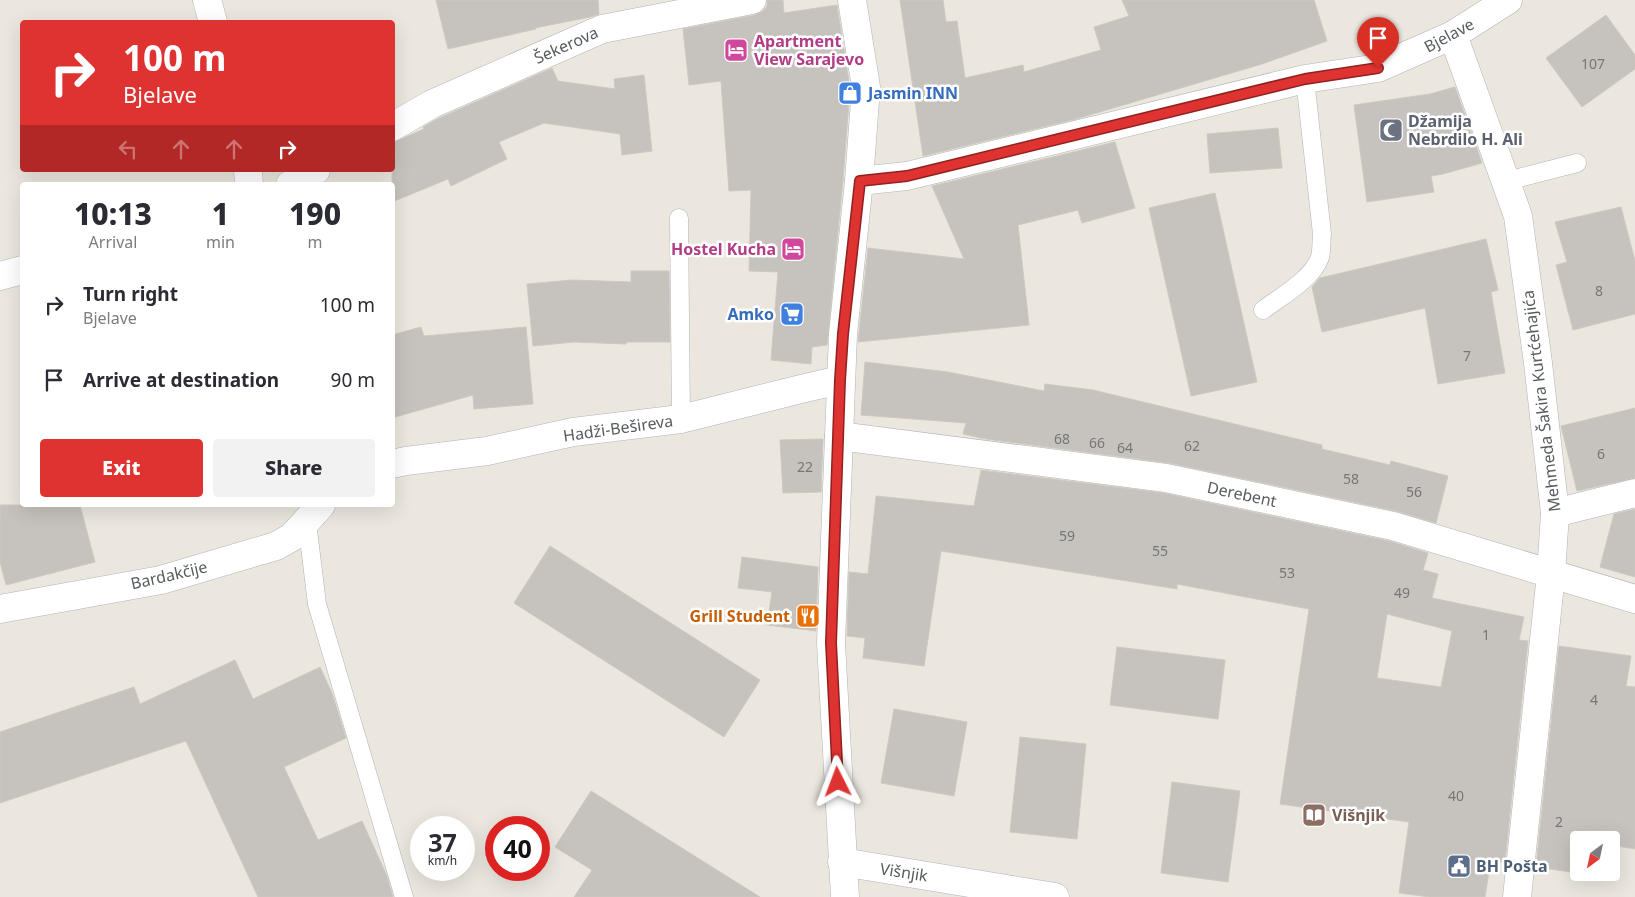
<!DOCTYPE html>
<html lang="en">
<head>
<meta charset="utf-8">
<style>
	body { margin:0; font-family:"Noto Sans",sans-serif; background:#f2f2f3; color:#2b2b33; height:100vh; display:flex; flex-direction:column; font-size:19px; white-space:nowrap }
	* { box-sizing:border-box; margin:0 }
	p { font-size:16px; color:#7c7c81 }
	.icon { flex:none; width:28px; height:28px; fill:none; stroke:currentColor; stroke-width:2; stroke-linecap:round; stroke-linejoin:round }
	.map { position:relative; flex:1; overflow:hidden }
	.drawer { position:absolute; left:20px; top:182px; width:375px; height:325px; display:flex; flex-direction:column; background:#fff; border-radius:5px; box-shadow:0 5px 20px #0002 }
	.drawer>* { flex:none }
	.guide { position:absolute; left:20px; top:20px; width:375px; height:152px; border-radius:5px; box-shadow:0 5px 20px #0002; background:#df3331; color:#fff; overflow:hidden }
	.needle { width:32px; rotate:213deg }
	.fabs { position:absolute; left:1570px; top:831px; display:grid; gap:10px }
	.fabs a { display:grid; place-items:center; width:50px; height:50px; border-radius:5px; background:#fff; box-shadow:0 5px 20px #0002; font-size:25px }
	.speed { position:absolute; left:410px; top:816px; display:flex; gap:10px; font-size:25px; font-weight:700; text-align:center }
	.speed>* { display:grid; place-content:center; width:65px; height:65px; border-radius:50%; background:#fff; box-shadow:0 5px 20px #0002; line-height:1 }
	.speed small { font-size:12px; font-weight:400 }
	.speed .limit { border:8px solid #d22; background:#fff; color:#111 }
	.pin { position:absolute; display:grid; place-items:center; width:42px; height:42px; color:#fff; margin:-51px -21px; border-radius:50% 50% 50% 0; rotate:-45deg; box-shadow:0 0 5px #0007 }
	.pin .icon { rotate:45deg }
	.me { position:absolute; width:55px; margin:-28px; rotate:357deg; stroke-linejoin:round; filter:drop-shadow(0 0 4px #0008) }
	.turn { display:flex; align-items:center; gap:18px; height:105px; padding:0 20px; font-size:22px }
	.turn .icon { width:65px; height:65px; stroke-width:2.5 }
	.turn b { display:block; font-size:35px; line-height:42px }
	.lanes { display:flex; align-items:center; height:48px; padding:0 20px; background:#0003; justify-content:center; gap:25px; direction:ltr }
	.lanes .off { opacity:.35 }
	.eta { display:flex; justify-content:space-evenly; align-items:center; height:85px; text-align:center }
	.eta b { font-size:30px; font-weight:800; line-height:35px }
	.button { display:flex; gap:10px; margin-top:auto; padding:10px 20px }
	.button a { flex:1; height:58px; border-radius:5px; background:#df3331; color:#fff; font-size:20px; font-weight:800; line-height:58px; text-align:center }
	.button a+a { background:#f2f2f3; color:#2b2b33 }
	ul { padding:0; list-style:none }
	li { display:flex; align-items:center; gap:15px; height:75px; padding:0 20px }
	li div { flex:1 }
	li b { display:block; font-size:19px }
	li em { font-style:normal }
	.map>svg:first-child { display:block }
	.building { fill:#c6c2bd; stroke:#cfc9be; fill-rule:evenodd }
	.lines { fill:none; stroke-linecap:round; stroke-linejoin:round }
	.service-casing { stroke:#b0b3b7; stroke-width:19 }
	.minor-casing { stroke:#b0b3b7; stroke-width:29 }
	.tertiary-casing { stroke:#b0b3b7; stroke-width:29 }
	.service { stroke:#fff; stroke-width:18 }
	.minor { stroke:#fff; stroke-width:28 }
	.tertiary { stroke:#fff; stroke-width:28 }
	.route-casing { stroke:#912120; stroke-width:12 }
	.route { stroke:#df3331; stroke-width:9 }
	.labels { text-anchor:middle; dominant-baseline:central; stroke-width:5; stroke-linejoin:round; paint-order:stroke }
	.number-label { font-size:14px; fill:#747677 }
	.street-label { font-size:16px; fill:#585c60; stroke:#fff }
	.hotel-label { font-size:16px; font-weight:bold; fill:#b23c85; stroke:#fff; text-anchor:start }
	.shop-label { font-size:16px; font-weight:bold; fill:#366cbe; stroke:#fff; text-anchor:start }
	.worship-label { font-size:16px; font-weight:bold; fill:#5b616d; stroke:#fff; text-anchor:start }
	.food-label { font-size:16px; font-weight:bold; fill:#c56008; stroke:#fff; text-anchor:end }
	.education-label { font-size:16px; font-weight:bold; fill:#785e54; stroke:#fff; text-anchor:start }
	.service-label { font-size:16px; font-weight:bold; fill:#4e5e75; stroke:#fff; text-anchor:start }
</style>
</head>
<body>
<div class="map">
<svg width="1635" height="897" viewBox="0 0 1635 897">
	<rect width="100%" height="100%" fill="#ebe7df"/>
	<!-- building -->
	<g class="building">
		<polygon points="436,0 598,0 599,14 590,17 535,28 536,29 448,49"/>
		<polygon points="767,0 783,0 784,13 837,5 850,88 843,180 827,345 812,347 811,364 771,360 778,272 749,271 751,190 729,191 721,81 689,85 683,29 755,15 763,11 767,6"/>
		<polygon points="900,0 943,0 946,22 957,21 965,78 1023,65 1024,72 1101,50 1094,27 1129,16 1122,0 1314,0 1327,41 1262,64 1076,119 923,156"/>
		<polygon points="1606,15 1635,55 1635,69 1582,107 1546,58"/>
		<polygon points="552,68 558,81 615,89 614,79 644,75 652,151 622,155 620,134 544,123 499,142 507,159 451,186 448,179 392,202 392,143 424,129 423,127 437,119"/>
		<polygon points="1455,87 1482,163 1443,174 1431,176 1434,192 1367,202 1354,105 1430,94"/>
		<polygon points="1278,128 1282,168 1210,173 1207,134"/>
		<polygon points="1115,142 1135,208 1082,223 1078,210 1018,225 1029,325 858,342 868,248 964,259 932,186"/>
		<polygon points="1215,193 1257,382 1191,396 1149,208"/>
		<polygon points="1621,207 1635,261 1635,314 1573,330 1556,265 1567,262 1555,222"/>
		<polygon points="1486,239 1498,290 1491,292 1505,373 1438,384 1425,308 1322,332 1312,287 1320,278"/>
		<polygon points="631,271 669,271 670,342 626,342 626,344 574,342 533,346 527,284 572,280 631,282"/>
		<polygon points="421,327 424,336 526,327 533,404 474,409 473,395 392,418 392,335"/>
		<polygon points="865,362 948,372 1044,391 1045,384 1093,390 1322,445 1322,449 1390,465 1391,461 1448,476 1436,523 1396,511 1169,463 986,439 963,434 966,423 861,415"/>
		<polygon points="1635,408 1635,478 1577,491 1561,426"/>
		<polygon points="823,439 821,492 783,493 780,440"/>
		<path d="M981 470 1163 493 1389 541 1428 553 1423 570 1438 574 1432 598 1524 617 1519 640 1528 641 1505 862 1491 860 1485 897H1430L1399 893 1409 822 1280 804 1309 609 1177 584V589L941 551 924 666 863 658 865 638 847 636 849 572 868 574 876 496 974 506ZM1387 614 1452 631 1441 687 1377 678Z"/>
		<polygon points="0,505 80,505 95,562 6,585 0,562"/>
		<polygon points="1635,509 1635,577 1600,567 1614,514"/>
		<polygon points="550,546 760,680 724,737 514,603"/>
		<polygon points="742,557 818,567 816,631 767,625 772,592 738,588"/>
		<polygon points="1559,646 1631,656 1626,686 1635,687 1635,849 1611,845 1611,840 1579,840 1579,872 1599,872 1599,876 1536,867"/>
		<polygon points="1117,647 1225,660 1218,719 1110,705"/>
		<polygon points="235,660 253,699 320,667 332,693 346,738 284,767 318,840 362,821 387,876 393,897 258,897 186,741 0,803 0,732 134,687 140,704"/>
		<polygon points="894,709 967,722 954,796 881,783"/>
		<polygon points="1020,737 1086,744 1077,839 1010,832"/>
		<polygon points="1172,782 1240,791 1228,882 1161,873"/>
		<polygon points="591,791 760,897 574,897 592,870 555,847"/>
	</g>
	<g class="lines">
		<!-- service casing -->
		<g class="service-casing">
			<g id="service">
				<polyline points="1507,181 1577,163"/>
				<polyline points="679,218 681,419"/>
				<path d="M1263 310C1280 297 1313 279 1320 257 1322 250 1321 242 1322 234L1305 79"/>
				<polyline points="307,522 317,604 404,897"/>
			</g>
		</g>
		<!-- minor casing -->
		<g class="minor-casing">
			<g id="minor">
				<polyline points="207,0 213,22"/>
				<polyline points="1453,35 1518,216 1538,363 1555,513 1551,574 1517,897"/>
				<polyline points="392,127 432,104 602,29 752,0"/>
				<polyline points="248,170 249,185"/>
				<polyline points="859,181 907,176 1305,79 1378,68 1453,35 1508,0"/>
				<polyline points="290,185 316,170"/>
				<polyline points="0,276 22,270"/>
				<polyline points="839,436 1166,478 1393,526 1635,599"/>
				<polyline points="1555,513 1635,493"/>
				<polyline points="842,862 1055,897"/>
			</g>
		</g>
		<!-- tertiary casing -->
		<g class="tertiary-casing">
			<g id="tertiary">
				<polyline points="392,464 406,461 487,451 573,432 681,419 801,389 840,380"/>
				<polyline points="0,609 161,580 276,546 292,537 321,505"/>
				<polyline points="845,897 831,643 843,334 859,181 866,87 852,0"/>
			</g>
		</g>
		<!-- service -->
		<use href="#service" class="service"/>
		<!-- minor -->
		<use href="#minor" class="minor"/>
		<!-- tertiary -->
		<use href="#tertiary" class="tertiary"/>
	</g>
	<g class="lines">
		<!-- route casing -->
		<g class="route-casing">
			<polyline id="route" points="838,782 831,643 840,380 843,334 860,181 907,176 1305,79 1378,68"/>
		</g>
		<!-- route -->
		<use href="#route" class="route"/>
	</g>
	<!-- icons -->
	<defs>
		<g id="hotel-square" transform="scale(1.25)"><rect x="-9" y="-9" width="18" height="18" rx="4" fill="#d1479c" stroke="#fff"/><path d="M-6-4.5h1.5V1H6V5H4.5V3h-9V5H-6ZM-4 0a1.8 1.8 0 1 1 3.6 0ZM.5 0V-2.5h3Q6-2.5 6 0Z" fill="#fff"/></g>
		<g id="shop-square" transform="scale(1.25)"><rect x="-9" y="-9" width="18" height="18" rx="4" fill="#3f7fe0" stroke="#fff"/><path d="M-5-2.5h2.3a2.7 3.5 0 0 1 5.4 0H5L5.5 6h-11ZM-1.5-2.5h3a1.5 2.3 0 0 0-3 0Z" fill="#fff"/></g>
		<g id="mosque-square" transform="scale(1.25)"><rect x="-9" y="-9" width="18" height="18" rx="4" fill="#6b7280" stroke="#fff"/><path d="M3.5-4.9A6 6 0 1 0 3.5 4.9A5 5 0 1 1 3.5-4.9Z" fill="#fff"/></g>
		<g id="supermarket-square" transform="scale(1.25)"><rect x="-9" y="-9" width="18" height="18" rx="4" fill="#3f7fe0" stroke="#fff"/><path d="M-6-5.5h2.5l.6 2H6L4.5 2H-2.5L-4.4-4H-6ZM-1.5 3.2a1.3 1.3 0 1 0 .1 0ZM3 3.2a1.3 1.3 0 1 0 .1 0Z" fill="#fff"/></g>
		<g id="restaurant-square" transform="scale(1.25)"><rect x="-9" y="-9" width="18" height="18" rx="4" fill="#e8710a" stroke="#fff"/><path d="M-5-6h1v4h1v-4h1v4h1v-4h1v5L-1.5 .5V6h-2V.5L-5-1ZM5-6V6H3V1.5H1.5Q1.5-4 5-6Z" fill="#fff"/></g>
		<g id="library-square" transform="scale(1.25)"><rect x="-9" y="-9" width="18" height="18" rx="4" fill="#8d6e63" stroke="#fff"/><path d="M-6-4Q-3-5.5-.7-3.5V5Q-3 3-6 4ZM6-4Q3-5.5 .7-3.5V5Q3 3 6 4Z" fill="#fff"/></g>
		<g id="civic-square" transform="scale(1.25)"><rect x="-9" y="-9" width="18" height="18" rx="4" fill="#5c6f8a" stroke="#fff"/><path d="M-.6-6.5H3V-4.5H.6V-3L4-1V1h2V6H-6V1h2V-1L-.6-3ZM-1.2 2.5V6h2.4V2.5Z" fill="#fff"/></g>
	</defs>
	<g fill-rule="evenodd">
		<use href="#hotel-square" x="736" y="50"/>
		<use href="#shop-square" x="850" y="93"/>
		<use href="#mosque-square" x="1391" y="130"/>
		<use href="#hotel-square" x="793" y="249"/>
		<use href="#supermarket-square" x="792" y="314"/>
		<use href="#restaurant-square" x="808" y="616"/>
		<use href="#library-square" x="1314" y="815"/>
		<use href="#civic-square" x="1459" y="866"/>
	</g>
	<g class="labels">
		<!-- number labels -->
		<g class="number-label">
			<text x="1593" y="63">107</text>
			<text x="1599" y="290">8</text>
			<text x="1467" y="355">7</text>
			<text x="1062" y="438">68</text>
			<text x="1097" y="442">66</text>
			<text x="1192" y="445">62</text>
			<text x="1125" y="447">64</text>
			<text x="1601" y="453">6</text>
			<text x="805" y="466">22</text>
			<text x="1351" y="478">58</text>
			<text x="1414" y="491">56</text>
			<text x="1067" y="535">59</text>
			<text x="1160" y="550">55</text>
			<text x="1287" y="572">53</text>
			<text x="1402" y="592">49</text>
			<text x="1486" y="634">1</text>
			<text x="1594" y="699">4</text>
			<text x="1456" y="795">40</text>
			<text x="1559" y="821">2</text>
		</g>
		<!-- street labels -->
		<g class="street-label">
			<text transform="translate(1449 35) rotate(-28)">Bjelave</text>
			<text transform="translate(566 45) rotate(-24)">Šekerova</text>
			<text transform="translate(1541 401) rotate(-97)">Mehmeda Šakira Kurtćehajića</text>
			<text transform="translate(618 428) rotate(-8)">Hadži-Bešireva</text>
			<text transform="translate(1242 494) rotate(12)">Derebent</text>
			<text transform="translate(169 575) rotate(-13)">Bardakčije</text>
			<text transform="translate(904 872) rotate(9)">Višnjik</text>
		</g>
		<!-- hotel labels -->
		<g class="hotel-label">
			<text x="754" y="41">Apartment<tspan x="754" dy="18">View Sarajevo</tspan></text>
			<text x="776" y="249" text-anchor="end">Hostel Kucha</text>
		</g>
		<!-- shop labels -->
		<g class="shop-label">
			<text x="868" y="93">Jasmin INN</text>
			<text x="774" y="314" text-anchor="end">Amko</text>
		</g>
		<!-- worship labels -->
		<g class="worship-label">
			<text x="1408" y="121">Džamija<tspan x="1408" dy="18">Nebrdilo H. Ali</tspan></text>
		</g>
		<!-- food labels -->
		<g class="food-label">
			<text x="790" y="616">Grill Student</text>
		</g>
		<!-- education labels -->
		<g class="education-label">
			<text x="1332" y="815">Višnjik</text>
		</g>
		<!-- service labels -->
		<g class="service-label">
			<text x="1476" y="866">BH Pošta</text>
		</g>
	</g>
</svg>
<div class="fabs">
<a><svg class="needle" viewBox="-14 -14 28 28"><path d="M0-13l5 13h-10z" fill="#e53935"/><path d="M0 13l5-13h-10z" fill="#7c7c81"/></svg></a>
</div>
<div class="speed"><div>37<small>km/h</small></div><div class="limit">40</div></div>
<div class="pin" style="left:1378px;top:68px;background:#d93025"><svg class="icon" aria-label="arrive" viewBox="0 0 24 24"><path d="M6 21V4h12l-3 4 3 4H6"/></svg></div>
<svg class="me" style="left:838px;top:782px" viewBox="-20 -20 40 40"><path d="M0-17L14 15 0 8-14 15z" fill="#df3331" stroke="#fff" stroke-width="4"/></svg>
<div class="guide">
<div class="turn"><svg class="icon" aria-label="right" viewBox="0 0 24 24"><path d="M7 20v-9h11M14 6l5 5-5 5"/></svg><div><b>100 m</b>Bjelave</div></div>
<div class="lanes"><svg class="icon off" aria-label="left" viewBox="0 0 24 24"><path d="M17 20v-9H6M10 6l-5 5 5 5"/></svg><svg class="icon off" aria-label="ahead" viewBox="0 0 24 24"><path d="M12 20V5M6 11l6-6 6 6"/></svg><svg class="icon off" aria-label="ahead" viewBox="0 0 24 24"><path d="M12 20V5M6 11l6-6 6 6"/></svg><svg class="icon" aria-label="right" viewBox="0 0 24 24"><path d="M7 20v-9h11M14 6l5 5-5 5"/></svg></div>
</div>
<section class="drawer">
<div class="eta">
<div><b>10:13</b><p>Arrival</p></div>
<div><b>1</b><p>min</p></div>
<div><b>190</b><p>m</p></div>
</div>
<ul>
<li><svg class="icon" aria-label="right" viewBox="0 0 24 24"><path d="M7 20v-9h11M14 6l5 5-5 5"/></svg><div><b>Turn right</b><p>Bjelave</p></div><em>100 m</em></li>
<li><svg class="icon" aria-label="arrive" viewBox="0 0 24 24"><path d="M6 21V4h12l-3 4 3 4H6"/></svg><div><b>Arrive at destination</b></div><em>90 m</em></li>
</ul>
<div class="button"><a>Exit</a><a>Share</a></div>
</section>
</div>
</body>
</html>
